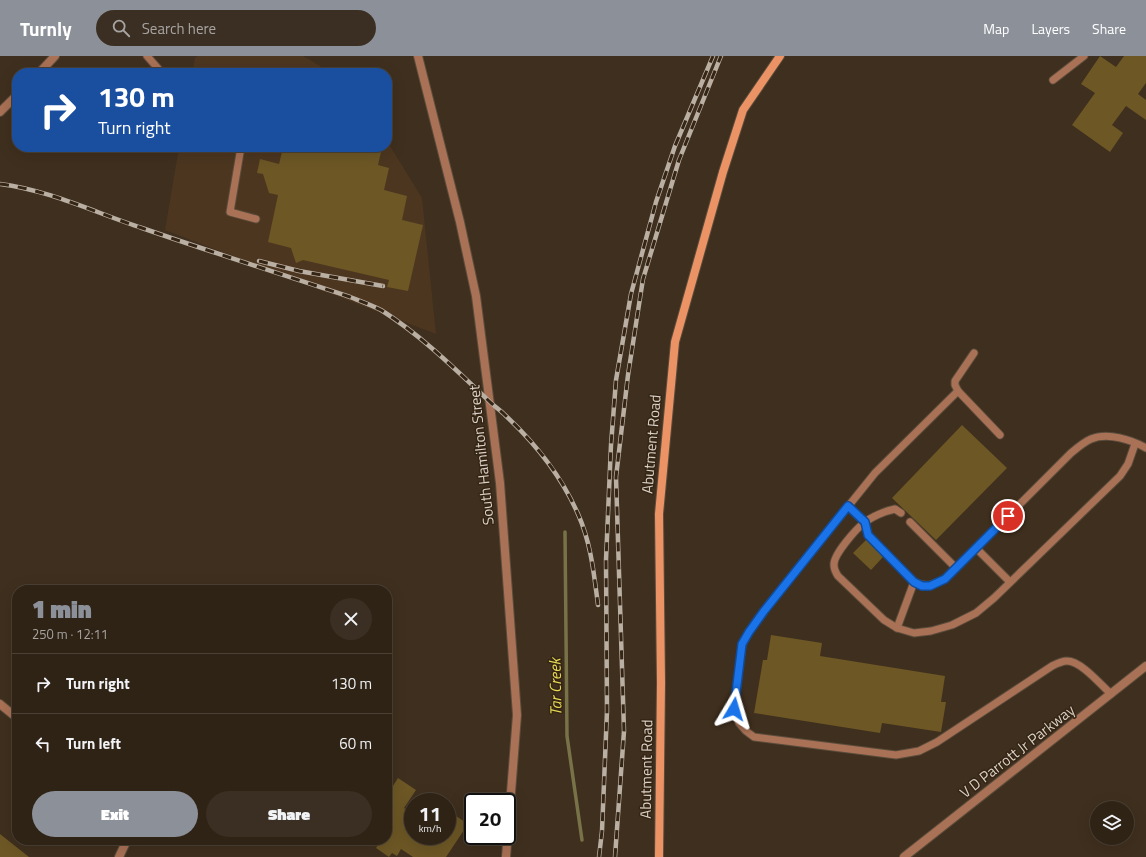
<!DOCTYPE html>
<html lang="en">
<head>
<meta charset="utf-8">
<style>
	body { margin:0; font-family:"Titillium Web",sans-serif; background:#3b2f23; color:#f1f3f6; height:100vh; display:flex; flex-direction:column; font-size:15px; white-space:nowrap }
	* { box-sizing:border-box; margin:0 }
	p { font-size:13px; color:#a7a4a1 }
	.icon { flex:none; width:22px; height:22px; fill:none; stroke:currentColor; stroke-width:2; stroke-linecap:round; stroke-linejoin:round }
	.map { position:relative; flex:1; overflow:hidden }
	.drawer { position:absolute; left:12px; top:529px; width:380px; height:260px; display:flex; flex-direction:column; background:#2f2316; border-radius:16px; box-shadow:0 4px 16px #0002,0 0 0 1px #4a4035 }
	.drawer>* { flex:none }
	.guide { position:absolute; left:12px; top:12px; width:380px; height:84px; border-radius:16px; box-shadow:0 4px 16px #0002,0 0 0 1px #4a4035; background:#1a4fa0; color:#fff; overflow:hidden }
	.buttons { position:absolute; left:1090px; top:745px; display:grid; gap:8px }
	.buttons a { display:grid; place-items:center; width:44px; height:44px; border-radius:50%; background:#2f2316; box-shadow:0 4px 16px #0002,0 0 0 1px #4a4035; font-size:20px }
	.speed { position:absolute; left:404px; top:737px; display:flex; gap:8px; font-size:20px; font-weight:700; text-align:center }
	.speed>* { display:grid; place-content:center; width:52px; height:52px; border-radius:50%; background:#2f2316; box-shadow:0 4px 16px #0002,0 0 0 1px #4a4035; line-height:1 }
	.speed small { font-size:10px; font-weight:400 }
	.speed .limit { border:2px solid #111; border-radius:6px; background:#fff; color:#111 }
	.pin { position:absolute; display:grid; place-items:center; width:34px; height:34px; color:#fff; margin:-17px; border:2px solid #fff; border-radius:50%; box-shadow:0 1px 4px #0007 }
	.me { position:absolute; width:44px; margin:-22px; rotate:7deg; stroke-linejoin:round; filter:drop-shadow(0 0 3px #0008) }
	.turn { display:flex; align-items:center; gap:14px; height:84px; padding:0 20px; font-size:18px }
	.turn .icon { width:52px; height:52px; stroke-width:2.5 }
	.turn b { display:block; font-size:28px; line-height:34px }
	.round { display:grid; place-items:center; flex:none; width:42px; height:42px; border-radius:21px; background:#3b2f23 }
	.head { display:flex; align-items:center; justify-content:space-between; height:68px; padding:0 20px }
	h1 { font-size:24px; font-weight:800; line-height:30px; color:#8c9099 }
	.cta { display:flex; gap:8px; margin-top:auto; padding:8px 20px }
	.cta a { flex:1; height:46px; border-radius:24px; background:#8c9099; color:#fff; font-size:16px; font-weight:800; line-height:46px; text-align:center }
	.cta a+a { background:#3b2f23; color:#f1f3f6 }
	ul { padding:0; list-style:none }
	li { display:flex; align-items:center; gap:12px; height:60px; padding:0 20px; border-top:1px solid #4a4035 }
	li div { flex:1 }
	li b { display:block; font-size:15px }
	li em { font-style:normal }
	header { display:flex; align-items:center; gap:24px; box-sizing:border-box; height:56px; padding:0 20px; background:#8c9099; color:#fff }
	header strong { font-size:19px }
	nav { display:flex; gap:22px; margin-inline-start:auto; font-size:14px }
	.search { width:280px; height:36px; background:#3b2f23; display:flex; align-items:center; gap:10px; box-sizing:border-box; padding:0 14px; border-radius:22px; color:#a7a4a1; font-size:15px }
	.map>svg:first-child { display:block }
	.built { fill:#4c3620 }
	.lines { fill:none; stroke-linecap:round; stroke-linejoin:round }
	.stream { stroke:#787249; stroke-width:3.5 }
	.building { fill:#6d5725 }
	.service-casing { stroke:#5b4c3c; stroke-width:9 }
	.minor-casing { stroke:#5b4c3c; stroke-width:10 }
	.secondary-casing { stroke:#5b4c3c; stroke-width:10 }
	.service { stroke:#a97155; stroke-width:7 }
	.minor { stroke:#a97155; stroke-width:8 }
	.secondary { stroke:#ec9366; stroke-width:8 }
	.rail-casing { stroke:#baafa3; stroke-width:4.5 }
	.rail { stroke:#352514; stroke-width:3; stroke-dasharray:9; stroke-linecap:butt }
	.route-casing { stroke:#114b97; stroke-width:10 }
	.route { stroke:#1a73e8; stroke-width:7 }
	.labels { text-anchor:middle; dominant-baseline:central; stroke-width:3; stroke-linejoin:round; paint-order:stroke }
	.street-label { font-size:15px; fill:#dbd1c7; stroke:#352514 }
	.water-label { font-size:16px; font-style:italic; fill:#e7db55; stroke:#352514 }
</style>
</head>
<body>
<header>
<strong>Turnly</strong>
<div class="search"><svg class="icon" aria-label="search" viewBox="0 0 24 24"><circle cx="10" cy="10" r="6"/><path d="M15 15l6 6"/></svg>Search here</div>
<nav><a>Map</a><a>Layers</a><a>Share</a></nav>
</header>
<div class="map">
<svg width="1146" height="801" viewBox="0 0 1146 801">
	<rect width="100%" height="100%" fill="#3f2f1e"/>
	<!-- built -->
	<g class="built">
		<polygon points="198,0 303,0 332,17 192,17 195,2"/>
		<polygon points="387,85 422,142 436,278 165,174 179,91 387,91"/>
	</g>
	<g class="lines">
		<!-- stream -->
		<polyline class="stream" points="565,476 567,680 582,784"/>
	</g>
	<!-- building -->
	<g class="building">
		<polygon points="1100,0 1116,11 1124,0 1146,0 1146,27 1138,38 1146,44 1146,64 1126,50 1112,69 1123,77 1110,96 1072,69 1095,37 1081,28"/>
		<polygon points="297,91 359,91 381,96 378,109 389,112 384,134 407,140 402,164 423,169 408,235 387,231 389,224 303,204 296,207 291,192 268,186 278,139 269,137 263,118 257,117 260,103 279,108 282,96"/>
		<polygon points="962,369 1007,412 936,484 892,442"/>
		<polygon points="866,484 883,501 871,514 853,497"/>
		<polygon points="771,579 822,587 820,600 945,620 941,646 946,646 941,676 882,667 880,677 754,657 763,604 767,604"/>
		<polygon points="398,722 416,734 404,752 413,759 413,780 447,780 447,754 468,768 446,801 413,801 401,793 397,800 392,797 389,801 376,792 381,784 387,784 387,739"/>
		<polygon points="0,778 29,801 0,801"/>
	</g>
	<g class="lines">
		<!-- service casing -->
		<g class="service-casing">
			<g id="service">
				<polyline points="147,0 162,17"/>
				<polyline points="1053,24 1084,0"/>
				<polyline points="241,91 230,156 256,163"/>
				<polyline points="974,297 955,325 955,329 958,335 1000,379"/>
				<path d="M958 335 875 417 764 555 749 576 742 589 734 653 739 667 746 675 754 681 896 699 919 695 937 686 1052 610C1056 608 1062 605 1067 605 1081 605 1100 628 1111 638"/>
				<polyline points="848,450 865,466 868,479 914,526 897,572"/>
				<path d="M901 457 895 453C885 455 871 461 864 467 856 473 833 499 834 509 834 513 836 517 838 520L884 564 897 572 914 577 931 575 952 569 976 557 994 542 1120 420 1128 408 1135 388"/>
				<polyline points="910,466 956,512"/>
				<polyline points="976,492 1010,526"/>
				<path d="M914 526C928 532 932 529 945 523L1071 397C1077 392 1084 386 1091 383 1108 376 1132 384 1146 392"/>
			</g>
		</g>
		<!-- minor casing -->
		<g class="minor-casing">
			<g id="minor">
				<polyline points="418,0 460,166 476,240 500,427 517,659 506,801"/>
				<polyline points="39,17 55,0"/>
				<polyline points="0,56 17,39"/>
				<polyline points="0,648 17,662"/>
				<polyline points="119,801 127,784"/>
				<polyline points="904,801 1146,610"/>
			</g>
		</g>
		<!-- secondary casing -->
		<g class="secondary-casing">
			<polyline id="secondary" points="659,801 661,627 659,458 675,286 723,116 743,54 780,0"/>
		</g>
		<!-- service -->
		<use href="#service" class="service"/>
		<!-- minor -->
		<use href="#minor" class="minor"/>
		<!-- secondary -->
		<use href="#secondary" class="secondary"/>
		<!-- rail casing -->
		<g class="rail-casing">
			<g id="rail">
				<path d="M0 128C49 134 96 157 142 172 211 196 281 218 350 241 360 245 371 249 381 254 422 280 454 312 489 345 494 350 500 354 505 359 536 388 561 419 578 458 591 487 594 518 598 549"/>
				<polyline points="259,205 299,215 383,230"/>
				<polyline points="599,801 602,775 607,655 606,504 611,389 616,324 631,238 656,146 675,90 713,0"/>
				<polyline points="615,801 624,675 616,421 628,319 643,223 679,104 721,0"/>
			</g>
		</g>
		<!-- rail -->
		<use href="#rail" class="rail"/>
	</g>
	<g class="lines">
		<!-- route casing -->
		<g class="route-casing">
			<polyline id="route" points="734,653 742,588 749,576 764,555 848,450 865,466 868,479 914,526 922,530 930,530 945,523 1008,460"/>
		</g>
		<!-- route -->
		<use href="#route" class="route"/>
	</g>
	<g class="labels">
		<!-- street labels -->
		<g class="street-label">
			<text transform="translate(651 388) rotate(-85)">Abutment Road</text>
			<text transform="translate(481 399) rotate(-96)">South Hamilton Street</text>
			<text transform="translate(1017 695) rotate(-38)">V D Parrott Jr Parkway</text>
			<text transform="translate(646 713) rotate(-89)">Abutment Road</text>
		</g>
		<!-- water labels -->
		<g class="water-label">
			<text transform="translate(555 631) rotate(-91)">Tar Creek</text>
		</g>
	</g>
</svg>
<div class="buttons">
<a><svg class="icon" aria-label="layers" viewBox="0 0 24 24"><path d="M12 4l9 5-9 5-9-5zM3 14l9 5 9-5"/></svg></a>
</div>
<div class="speed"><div>11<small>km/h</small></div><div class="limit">20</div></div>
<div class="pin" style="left:1008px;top:460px;background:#d93025"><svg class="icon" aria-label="arrive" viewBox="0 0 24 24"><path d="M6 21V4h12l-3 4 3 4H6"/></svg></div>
<svg class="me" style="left:734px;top:653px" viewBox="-20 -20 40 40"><path d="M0-17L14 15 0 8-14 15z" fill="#1a73e8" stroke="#fff" stroke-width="4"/></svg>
<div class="guide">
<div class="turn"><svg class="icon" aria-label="right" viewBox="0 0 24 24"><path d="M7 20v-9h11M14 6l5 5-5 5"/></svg><div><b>130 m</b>Turn right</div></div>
</div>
<section class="drawer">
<div class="head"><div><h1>1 min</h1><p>250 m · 12:11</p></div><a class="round"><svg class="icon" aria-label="close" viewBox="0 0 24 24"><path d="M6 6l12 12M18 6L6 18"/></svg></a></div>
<ul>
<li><svg class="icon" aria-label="right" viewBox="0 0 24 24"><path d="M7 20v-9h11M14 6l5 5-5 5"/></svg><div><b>Turn right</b></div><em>130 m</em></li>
<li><svg class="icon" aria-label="left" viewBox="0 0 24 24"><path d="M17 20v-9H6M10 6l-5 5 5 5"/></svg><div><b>Turn left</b></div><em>60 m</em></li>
</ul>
<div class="cta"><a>Exit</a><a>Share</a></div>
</section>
</div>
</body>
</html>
